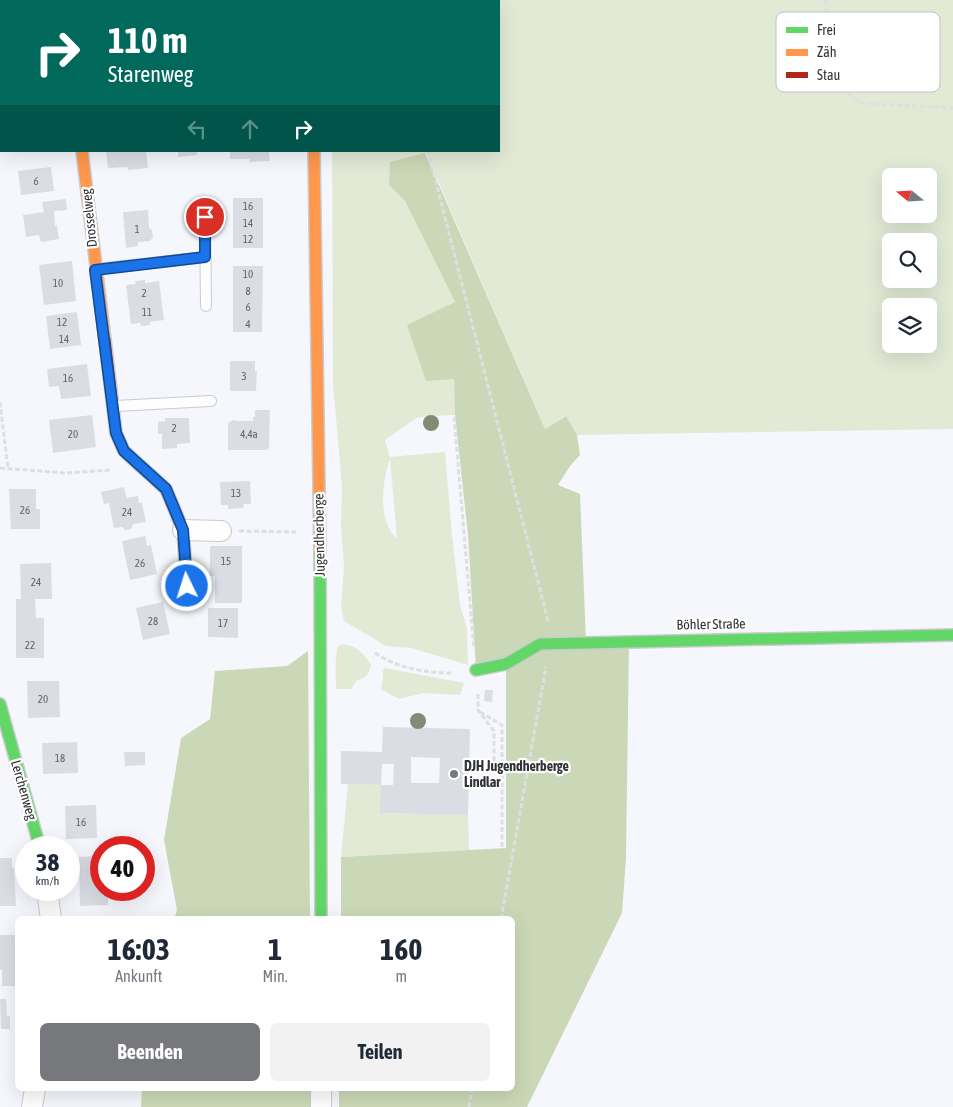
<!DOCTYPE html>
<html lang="de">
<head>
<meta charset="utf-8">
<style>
	body { margin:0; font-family:"Asap Condensed",sans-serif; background:#f2f2f3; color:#1f2937; height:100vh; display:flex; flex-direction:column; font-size:19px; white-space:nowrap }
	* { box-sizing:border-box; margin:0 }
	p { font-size:16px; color:#747a83 }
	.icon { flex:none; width:28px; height:28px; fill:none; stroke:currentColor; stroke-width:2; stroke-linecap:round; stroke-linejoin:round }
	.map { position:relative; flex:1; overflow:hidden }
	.sheet { position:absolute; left:15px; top:916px; width:500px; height:175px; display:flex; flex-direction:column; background:#fff; border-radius:8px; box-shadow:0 5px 20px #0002 }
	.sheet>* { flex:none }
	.top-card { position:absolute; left:0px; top:0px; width:500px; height:152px; box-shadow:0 5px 20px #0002; background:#00695c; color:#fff; overflow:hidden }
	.needle { width:32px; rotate:288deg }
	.controls { position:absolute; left:882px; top:168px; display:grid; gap:10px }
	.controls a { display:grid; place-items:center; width:55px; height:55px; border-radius:8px; background:#fff; box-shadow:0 5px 20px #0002; font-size:25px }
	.speed { position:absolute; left:15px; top:836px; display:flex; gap:10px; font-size:25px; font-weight:700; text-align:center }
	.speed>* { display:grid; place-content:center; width:65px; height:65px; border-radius:50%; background:#fff; box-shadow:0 5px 20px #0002; line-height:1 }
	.speed small { font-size:12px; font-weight:400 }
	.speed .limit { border:8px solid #d22; background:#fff; color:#111 }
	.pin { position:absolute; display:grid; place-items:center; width:42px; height:42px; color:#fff; margin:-21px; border:2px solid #fff; border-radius:50%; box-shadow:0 1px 5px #0007 }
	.me { position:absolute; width:55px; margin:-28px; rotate:356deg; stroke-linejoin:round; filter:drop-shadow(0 0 4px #0008) }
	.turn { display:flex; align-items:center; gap:18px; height:105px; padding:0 25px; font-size:22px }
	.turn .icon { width:65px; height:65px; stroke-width:2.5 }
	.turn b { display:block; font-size:35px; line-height:42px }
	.lanes { display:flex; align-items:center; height:48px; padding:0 25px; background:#0003; justify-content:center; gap:25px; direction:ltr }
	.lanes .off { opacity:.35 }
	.eta { display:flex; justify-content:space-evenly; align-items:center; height:85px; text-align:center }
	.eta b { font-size:30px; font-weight:700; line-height:35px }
	.action { display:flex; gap:10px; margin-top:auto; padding:10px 25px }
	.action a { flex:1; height:58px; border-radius:8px; background:#76787c; color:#fff; font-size:20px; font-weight:700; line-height:58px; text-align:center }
	.action a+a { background:#f2f2f3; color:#1f2937 }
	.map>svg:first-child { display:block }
	.green { fill:#e2ead6; fill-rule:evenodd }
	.forest { fill:#cbd8b7 }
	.building { fill:#dadee4; fill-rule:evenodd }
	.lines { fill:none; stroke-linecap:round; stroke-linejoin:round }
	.lane-casing { stroke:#c9cbcf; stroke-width:12 }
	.street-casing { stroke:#c9cbcf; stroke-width:22 }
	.fast-casing { stroke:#c9cbcf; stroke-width:14 }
	.slow-casing { stroke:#c9cbcf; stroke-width:14 }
	.jam-casing { stroke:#c9cbcf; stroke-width:14 }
	.path { stroke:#dedfe1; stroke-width:3; stroke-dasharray:5 2.5; stroke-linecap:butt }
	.lane { stroke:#fefeff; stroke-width:10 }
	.street { stroke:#fefeff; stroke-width:20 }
	.fast { stroke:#63d668; stroke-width:11 }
	.slow { stroke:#ff974d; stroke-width:11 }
	.jam { stroke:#b3261e; stroke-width:11 }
	.tree { fill:#838b72 }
	.route-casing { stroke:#114b97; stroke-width:12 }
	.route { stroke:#1a73e8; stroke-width:9 }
	.poi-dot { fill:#76787c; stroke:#fff; stroke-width:2 }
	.labels { text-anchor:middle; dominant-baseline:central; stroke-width:4.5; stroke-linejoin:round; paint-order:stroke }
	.number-label { font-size:11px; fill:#606266 }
	.street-label { font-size:14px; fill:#323337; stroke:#fff }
	.poi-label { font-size:14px; font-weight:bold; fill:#323337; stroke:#fff; text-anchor:start }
	.key { fill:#fff; stroke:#c2c2c3; stroke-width:1 }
	.key-label { font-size:14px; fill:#323337 }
</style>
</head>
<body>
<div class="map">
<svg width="953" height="1107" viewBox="0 0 953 1107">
	<rect width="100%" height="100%" fill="#f5f7fc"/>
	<!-- green -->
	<g class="green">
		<polygon points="335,0 452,0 335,1"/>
		<path d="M472 0H953V429L577 435 565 416 545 429 426 153 389 185 405 201 455 302V415L428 416 416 418 385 440 390 457 445 452 452 535 460 605 467 628 468 665 412 648 386 646 344 621 341 606 344 567 341 525 342 487 333 383 332 151H499V1H471ZM891 176H929V214H891ZM891 241H929V279H891ZM891 306H929V344H891ZM390 459 397 539C377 520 382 482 390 459Z"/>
		<polygon points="0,51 1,51 0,137"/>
		<path d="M344 644C358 647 364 654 371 665 369 675 365 678 356 681L351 689H336C336 674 334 660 338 646Z"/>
		<polygon points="385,668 464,683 460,695 423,693 399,699 381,689 383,680 383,671"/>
		<polygon points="348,784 381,785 381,813 468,815 469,850 341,857"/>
	</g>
	<!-- forest -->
	<g class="forest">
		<polygon points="425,153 545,429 566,416 577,435 580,455 570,466 558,485 580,494 586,641 629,640 626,858 622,913 527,1107 339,1107 339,1089 512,1089 512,919 341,919 341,857 506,848 506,664 476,670 468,535 455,415 454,379 426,381 407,325 455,302 405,201 389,185 390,162"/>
		<polygon points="308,651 310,919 174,919 177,910 164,840 181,738 210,719 215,671 287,666"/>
		<polygon points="142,1089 310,1089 310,1107 141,1107"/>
	</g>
	<!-- building -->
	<g class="building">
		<polygon points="106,151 146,151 148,168 128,170 127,167 108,168"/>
		<polygon points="178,151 197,151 197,155 178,157"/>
		<polygon points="230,151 269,151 270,161 249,162 250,159 230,159"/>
		<polygon points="51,167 54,191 21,195 18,171"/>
		<rect x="233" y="198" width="30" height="50"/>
		<polygon points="66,199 67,210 54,211 55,226 57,225 59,239 41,242 39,235 26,237 23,215 44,212 42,202"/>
		<polygon points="148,210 149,228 152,230 153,237 150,241 138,242 138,246 126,248 123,212"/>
		<polygon points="72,261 76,301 44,305 39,265"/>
		<polygon points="233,266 263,266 262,332 233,332"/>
		<polygon points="145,280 145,283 159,281 164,320 150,322 150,325 141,326 140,323 131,324 126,285 136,284 135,281"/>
		<polygon points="77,312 81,345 50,349 46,316"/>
		<polygon points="230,361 255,361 255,371 257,371 256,391 230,391"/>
		<polygon points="87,364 91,396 61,399 59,386 49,387 47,369"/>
		<polygon points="255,410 270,410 269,448 266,450 228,450 228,423 233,420 237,421 253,421 253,417 255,417"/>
		<polygon points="92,415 96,447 53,453 49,420"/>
		<polygon points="165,418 189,418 190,443 177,444 177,448 162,449 162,434 158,434 158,422 165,421"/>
		<polygon points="250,481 251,504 244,504 243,508 228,509 228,505 221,505 220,482"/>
		<polygon points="124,487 127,498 138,496 139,503 142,503 146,522 133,524 131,529 125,530 122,527 114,528 109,503 104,504 101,492"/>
		<polygon points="9,489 36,489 36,509 40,509 40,529 11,529"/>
		<polygon points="145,536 147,546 151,545 157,574 130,580 122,541"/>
		<polygon points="210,546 242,546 242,603 215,603 215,576 210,576"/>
		<polygon points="51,563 52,599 35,599 36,618 44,618 44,658 16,658 16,599 21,599 20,564"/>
		<polygon points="163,602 170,634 143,640 136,608"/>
		<polygon points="208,608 238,608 238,638 208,637"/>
		<polygon points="27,681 59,681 60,717 28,718"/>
		<polygon points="485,690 493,690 492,702 484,701"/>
		<path d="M383 727 470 729 468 815 380 813 381 785 341 784V751L382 752ZM411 757 440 758 439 783H411ZM382 764H394L393 785H381Z"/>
		<polygon points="77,742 78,773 43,774 42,743"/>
		<polygon points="124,752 145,752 145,765 125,766"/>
		<polygon points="96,805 97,838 66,839 65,806"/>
		<polygon points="98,856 98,867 101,866 101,890 108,890 108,905 80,906 79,857"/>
		<polygon points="0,858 12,858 12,868 14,868 16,906 0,906"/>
		<polygon points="0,935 18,935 18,949 16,949 18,986 2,986 2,970 0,970"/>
		<polygon points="0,999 6,999 7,1016 10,1016 10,1029 1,1029"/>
	</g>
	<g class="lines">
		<!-- lane casing -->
		<g class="lane-casing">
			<g id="lane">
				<polyline points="205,217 206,306"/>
				<polyline points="97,269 205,257"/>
				<polyline points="115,406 211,401"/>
			</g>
		</g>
		<!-- street casing -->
		<g class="street-casing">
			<g id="street">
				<polyline points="50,0 50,1"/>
				<polyline points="313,0 313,1"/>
				<polyline points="183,530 221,531"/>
				<polyline points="47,890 51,919"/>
				<polyline points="321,1089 321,1107"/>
				<polyline points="32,1107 35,1089"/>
			</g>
		</g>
		<!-- fast casing -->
		<g class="fast-casing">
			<g id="fast">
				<polyline points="320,554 321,919"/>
				<polyline points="476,670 506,664 540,644 953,635"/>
				<polyline points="0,704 40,848"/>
			</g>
		</g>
		<!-- slow casing -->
		<g class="slow-casing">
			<g id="slow">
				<polyline points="82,151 105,340"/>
				<polyline points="314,151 320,554"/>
			</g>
		</g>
		<!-- jam casing -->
		<g class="jam-casing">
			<polyline id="jam" points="105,340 116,433 124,451 166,489 183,530 187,586"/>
		</g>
		<!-- path -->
		<g class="path">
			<polyline points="825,0 842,88 861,103 953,108"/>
			<polyline points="466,1 467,0"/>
			<polyline points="428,151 548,621"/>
			<polyline points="0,402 8,468"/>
			<polyline points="454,417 474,649"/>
			<polyline points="0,468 66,473 111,470"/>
			<polyline points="239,531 296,532"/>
			<path d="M375 653C398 668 425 673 453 673"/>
			<polyline points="480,712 502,725 502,848"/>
			<polyline points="469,765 494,766 494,731 478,710 478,692"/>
			<polyline points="69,918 298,917"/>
			<polyline points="501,919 546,667"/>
			<polyline points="469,1107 472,1089"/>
		</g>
		<!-- lane -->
		<use href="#lane" class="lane"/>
		<!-- street -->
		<use href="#street" class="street"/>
		<!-- fast -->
		<use href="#fast" class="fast"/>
		<!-- slow -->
		<use href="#slow" class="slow"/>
		<!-- jam -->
		<use href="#jam" class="jam"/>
	</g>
	<!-- trees -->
	<g class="tree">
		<circle cx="431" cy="423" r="8"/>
		<circle cx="418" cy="721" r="8"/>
	</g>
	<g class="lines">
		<!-- route casing -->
		<g class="route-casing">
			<polyline id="route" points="187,586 183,530 166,489 124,451 116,433 95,270 205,257 205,217"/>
		</g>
		<!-- route -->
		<use href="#route" class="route"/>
	</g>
	<!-- markers -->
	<circle class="poi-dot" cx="454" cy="774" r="5"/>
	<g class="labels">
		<!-- number labels -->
		<g class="number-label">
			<text x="36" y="181">6</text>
			<text x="248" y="206">16</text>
			<text x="248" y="223">14</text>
			<text x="137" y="229">1</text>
			<text x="248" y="239">12</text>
			<text x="248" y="274">10</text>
			<text x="58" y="283">10</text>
			<text x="248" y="291">8</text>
			<text x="144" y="293">2</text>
			<text x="248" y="307">6</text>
			<text x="147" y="312">11</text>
			<text x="62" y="322">12</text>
			<text x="248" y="324">4</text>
			<text x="64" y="339">14</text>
			<text x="244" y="376">3</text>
			<text x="68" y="378">16</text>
			<text x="174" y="428">2</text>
			<text x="73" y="434">20</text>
			<text x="249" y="434">4,4a</text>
			<text x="236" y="493">13</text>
			<text x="25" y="510">26</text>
			<text x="127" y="512">24</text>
			<text x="226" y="561">15</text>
			<text x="140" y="563">26</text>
			<text x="36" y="582">24</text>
			<text x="153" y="621">28</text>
			<text x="223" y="623">17</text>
			<text x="30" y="645">22</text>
			<text x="43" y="699">20</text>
			<text x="60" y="758">18</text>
			<text x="81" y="822">16</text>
		</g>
		<!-- street labels -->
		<g class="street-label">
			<text transform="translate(89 218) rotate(-96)">Drosselweg</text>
			<text transform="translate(319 535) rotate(-91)">Jugendherberge</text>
			<text transform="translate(711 624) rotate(-1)">Böhler Straße</text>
			<text transform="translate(24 790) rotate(74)">Lerchenweg</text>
		</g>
		<!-- poi labels -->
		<g class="poi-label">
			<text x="464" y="766">DJH Jugendherberge<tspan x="464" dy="16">Lindlar</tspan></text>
		</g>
	</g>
	<!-- legend -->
	<rect x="776" y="12" width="164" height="80" rx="8" class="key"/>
	<rect x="786" y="27" width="22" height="6" fill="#63d668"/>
	<rect x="786" y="49" width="22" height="7" fill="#ff974d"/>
	<rect x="786" y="72" width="22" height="6" fill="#b3261e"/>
	<g class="key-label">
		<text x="817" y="35">Frei</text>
		<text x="817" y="57">Zäh</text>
		<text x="817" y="80">Stau</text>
	</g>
</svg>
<div class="controls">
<a><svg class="needle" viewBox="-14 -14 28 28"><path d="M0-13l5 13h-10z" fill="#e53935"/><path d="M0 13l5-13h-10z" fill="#747a83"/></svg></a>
<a><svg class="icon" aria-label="search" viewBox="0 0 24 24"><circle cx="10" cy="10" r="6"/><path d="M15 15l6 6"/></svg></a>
<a><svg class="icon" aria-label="layers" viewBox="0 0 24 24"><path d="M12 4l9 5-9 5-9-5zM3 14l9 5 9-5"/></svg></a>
</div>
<div class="speed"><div>38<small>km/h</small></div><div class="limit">40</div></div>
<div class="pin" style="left:205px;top:217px;background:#d93025"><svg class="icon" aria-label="arrive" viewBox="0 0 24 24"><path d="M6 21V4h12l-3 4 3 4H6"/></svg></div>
<svg class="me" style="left:187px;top:586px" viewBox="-20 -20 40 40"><circle r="17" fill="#1a73e8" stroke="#fff" stroke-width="3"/><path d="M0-11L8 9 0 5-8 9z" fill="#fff"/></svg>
<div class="top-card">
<div class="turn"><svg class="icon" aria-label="right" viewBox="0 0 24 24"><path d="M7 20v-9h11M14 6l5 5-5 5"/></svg><div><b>110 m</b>Starenweg</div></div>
<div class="lanes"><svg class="icon off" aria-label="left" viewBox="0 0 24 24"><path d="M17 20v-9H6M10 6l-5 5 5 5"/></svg><svg class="icon off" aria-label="ahead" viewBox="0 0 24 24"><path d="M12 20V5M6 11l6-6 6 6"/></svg><svg class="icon" aria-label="right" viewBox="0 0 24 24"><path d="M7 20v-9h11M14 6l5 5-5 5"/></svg></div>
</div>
<section class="sheet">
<div class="eta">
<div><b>16:03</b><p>Ankunft</p></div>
<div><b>1</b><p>Min.</p></div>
<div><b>160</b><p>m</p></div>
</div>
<div class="action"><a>Beenden</a><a>Teilen</a></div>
</section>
</div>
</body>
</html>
